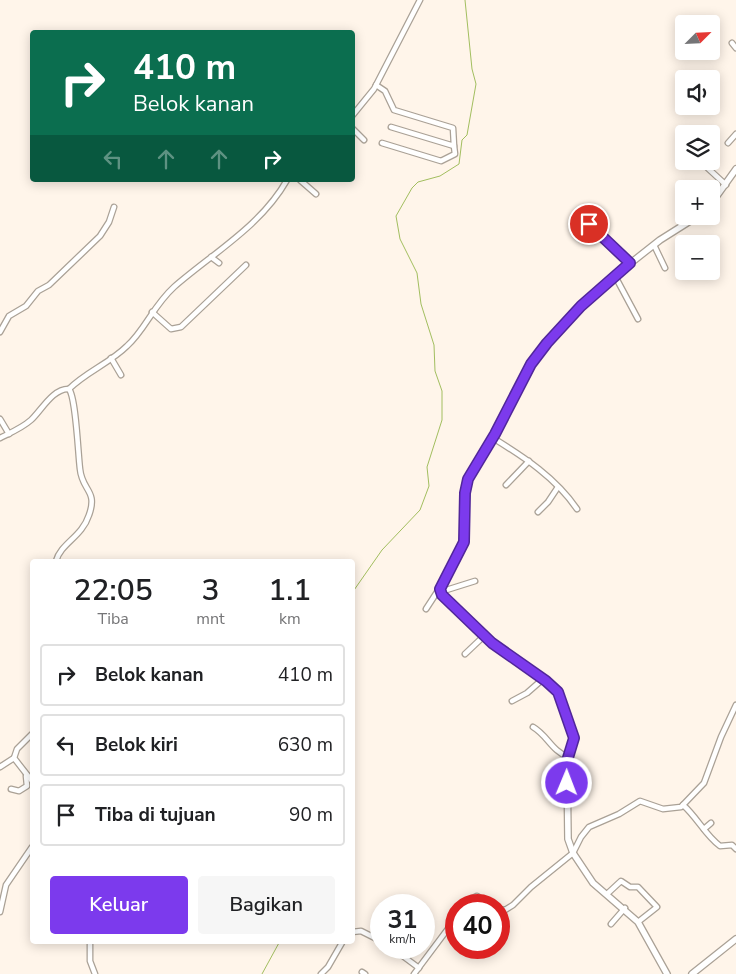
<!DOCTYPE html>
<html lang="id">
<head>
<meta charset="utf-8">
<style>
	body { margin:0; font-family:"Nunito Sans",sans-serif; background:#f6f6f6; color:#202124; height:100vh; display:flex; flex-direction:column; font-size:19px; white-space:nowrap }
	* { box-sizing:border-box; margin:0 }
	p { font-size:16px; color:#757577 }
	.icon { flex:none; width:28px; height:28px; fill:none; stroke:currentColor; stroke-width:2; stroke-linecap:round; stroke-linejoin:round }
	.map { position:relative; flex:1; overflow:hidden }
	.panel { position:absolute; left:30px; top:559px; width:325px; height:385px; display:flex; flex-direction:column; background:#fff; border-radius:5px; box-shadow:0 2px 12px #0003 }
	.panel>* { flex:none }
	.guide { position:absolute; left:30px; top:30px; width:325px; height:152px; border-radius:5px; box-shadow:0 2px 12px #0003; background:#0b6e4f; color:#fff; overflow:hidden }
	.needle { width:32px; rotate:66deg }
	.buttons { position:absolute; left:675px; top:15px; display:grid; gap:10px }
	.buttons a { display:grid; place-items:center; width:45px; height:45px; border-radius:5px; background:#fff; box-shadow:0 2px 12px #0003; font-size:25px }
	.speed { position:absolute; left:370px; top:894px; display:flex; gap:10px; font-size:25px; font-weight:700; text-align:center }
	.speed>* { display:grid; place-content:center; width:65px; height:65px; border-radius:50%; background:#fff; box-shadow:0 2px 12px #0003; line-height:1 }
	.speed small { font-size:12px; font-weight:400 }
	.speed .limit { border:8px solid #d22; background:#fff; color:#111 }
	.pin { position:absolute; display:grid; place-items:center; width:42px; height:42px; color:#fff; margin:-21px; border:2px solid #fff; border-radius:50%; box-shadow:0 1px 5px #0007 }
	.me { position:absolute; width:55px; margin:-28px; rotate:1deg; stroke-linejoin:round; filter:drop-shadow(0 0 4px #0008) }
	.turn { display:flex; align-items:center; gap:18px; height:105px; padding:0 20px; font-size:22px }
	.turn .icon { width:65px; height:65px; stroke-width:2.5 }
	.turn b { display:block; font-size:35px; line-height:42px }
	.lanes { display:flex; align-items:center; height:48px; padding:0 20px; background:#0003; justify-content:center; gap:25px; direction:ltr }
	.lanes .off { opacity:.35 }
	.eta { display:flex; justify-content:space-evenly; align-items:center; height:85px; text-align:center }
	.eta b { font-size:30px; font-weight:600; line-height:35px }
	.primary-button { display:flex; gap:10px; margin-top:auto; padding:10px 20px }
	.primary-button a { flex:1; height:58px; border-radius:5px; background:#7c3aed; color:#fff; font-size:20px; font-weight:600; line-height:58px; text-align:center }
	.primary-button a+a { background:#f6f6f6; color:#202124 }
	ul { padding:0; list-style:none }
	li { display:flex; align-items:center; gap:15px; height:62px; margin:0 10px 8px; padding:0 10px; border:2px solid #e0e0e0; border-radius:5px }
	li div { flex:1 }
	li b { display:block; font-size:19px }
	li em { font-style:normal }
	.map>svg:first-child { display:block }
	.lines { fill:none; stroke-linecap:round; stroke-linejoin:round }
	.stream { stroke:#a2be5f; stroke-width:1 }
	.street-casing { stroke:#aaa196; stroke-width:7 }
	.secondary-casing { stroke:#aaa196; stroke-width:8 }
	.street { stroke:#fff; stroke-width:4.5 }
	.secondary { stroke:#fff; stroke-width:5.5 }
	.route-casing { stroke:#51269a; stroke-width:12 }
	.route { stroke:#7c3aed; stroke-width:9 }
</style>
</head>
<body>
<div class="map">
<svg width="736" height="974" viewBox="0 0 736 974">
	<rect width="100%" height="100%" fill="#fff5ea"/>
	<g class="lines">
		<!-- stream -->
		<g class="stream">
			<polyline points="352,593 382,550 420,510 429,486 427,467 442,420 442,391 435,371 434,345 421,304 417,273 400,239 396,216 412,188 418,182 440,176 459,164 462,140 467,135 476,84 472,69 465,0"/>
			<polyline points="262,974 280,941"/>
		</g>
		<!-- street casing -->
		<g class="street-casing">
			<g id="street">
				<polyline points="732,43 736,48"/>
				<polyline points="376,85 385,91 394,110 453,128 454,146 391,127"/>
				<polyline points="352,116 374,89 420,0"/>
				<polyline points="352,128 364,140"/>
				<polyline points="382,143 441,161 455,154 454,146"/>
				<polyline points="728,143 736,134"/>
				<polyline points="700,161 726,185"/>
				<polyline points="300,180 316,194"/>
				<polyline points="589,224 630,263"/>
				<polyline points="654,245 665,268"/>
				<polyline points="211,257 219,263"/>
				<polyline points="615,276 638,319"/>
				<polyline points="152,312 171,329 181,327 246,265"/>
				<polyline points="0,332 9,316 26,306 38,291 49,285 100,236 109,222 114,207"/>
				<polyline points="111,358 121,375"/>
				<polyline points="0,419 9,434"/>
				<path d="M0 438C10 433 22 428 31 420 41 411 53 388 69 389"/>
				<path d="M493 438C524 457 556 478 577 509"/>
				<polyline points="506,485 529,461"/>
				<polyline points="538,512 548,502 558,487"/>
				<path d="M56 561C61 543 82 537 89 515 98 490 82 491 80 469 78 453 76 398 69 389 86 372 110 363 127 346 145 330 153 306 174 287 213 253 261 226 287 180"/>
				<polyline points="440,592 475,581"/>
				<polyline points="426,609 439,589"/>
				<polyline points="465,654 484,636"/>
				<polyline points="512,701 527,693 543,679"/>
				<path d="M533 727C547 735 552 751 568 757"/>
				<polyline points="32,734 17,749 14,758 32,781"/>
				<polyline points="0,767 14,758"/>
				<polyline points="11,789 19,791 27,786 26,776"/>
				<path d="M683 805C697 817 705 835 720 846L732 845 736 849"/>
				<polyline points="704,829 711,823"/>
				<polyline points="607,894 621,881 630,887 638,887 657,907 638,922"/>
				<polyline points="466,905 471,899 477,896 491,905"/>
				<polyline points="499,909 505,910 513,905 531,887 573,853 581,837 589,827 619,814 640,801 663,809 681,807 704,783 721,737 736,705"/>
				<polyline points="0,912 6,885 32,847"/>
				<polyline points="611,924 625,908"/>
				<polyline points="352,932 361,931 381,941"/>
				<polyline points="90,941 90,961 95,974"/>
				<polyline points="392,948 419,968"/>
				<polyline points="362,972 365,974"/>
				<polyline points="321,974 328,967 343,941"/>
				<polyline points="414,974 456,918"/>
			</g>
		</g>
		<!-- secondary casing -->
		<g class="secondary-casing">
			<g id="secondary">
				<polyline points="711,204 736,169"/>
				<polyline points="667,974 638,922 593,883 573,853 568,839 567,761 574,738 560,696 546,681 492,643 442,595 439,589 464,542 465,493 468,479 495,434 534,359 581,306 618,273 660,240 698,216"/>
				<polyline points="692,974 736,939"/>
			</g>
		</g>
		<!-- street -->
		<use href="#street" class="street"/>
		<!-- secondary -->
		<use href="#secondary" class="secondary"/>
	</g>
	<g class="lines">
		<!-- route casing -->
		<g class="route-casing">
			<polyline id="route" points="567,783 567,761 574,738 558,692 546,681 492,643 442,595 440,589 464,542 465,493 468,479 495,434 531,364 547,343 581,306 630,263 589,224"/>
		</g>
		<!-- route -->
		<use href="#route" class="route"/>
	</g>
</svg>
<div class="buttons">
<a><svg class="needle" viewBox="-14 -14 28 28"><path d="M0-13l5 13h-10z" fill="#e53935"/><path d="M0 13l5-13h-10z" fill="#757577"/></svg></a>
<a><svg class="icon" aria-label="sound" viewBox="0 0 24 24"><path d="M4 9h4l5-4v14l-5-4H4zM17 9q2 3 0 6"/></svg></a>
<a><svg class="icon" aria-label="layers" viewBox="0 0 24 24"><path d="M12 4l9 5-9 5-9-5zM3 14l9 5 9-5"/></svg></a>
<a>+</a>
<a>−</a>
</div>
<div class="speed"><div>31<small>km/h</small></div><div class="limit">40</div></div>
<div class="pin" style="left:589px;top:224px;background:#d93025"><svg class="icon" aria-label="arrive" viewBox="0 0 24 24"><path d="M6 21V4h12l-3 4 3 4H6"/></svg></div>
<svg class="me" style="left:567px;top:783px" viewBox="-20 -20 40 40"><circle r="17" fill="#7c3aed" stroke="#fff" stroke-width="3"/><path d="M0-11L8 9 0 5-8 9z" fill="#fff"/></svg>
<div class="guide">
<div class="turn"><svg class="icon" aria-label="right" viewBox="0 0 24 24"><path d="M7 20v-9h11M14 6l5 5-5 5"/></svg><div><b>410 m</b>Belok kanan</div></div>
<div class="lanes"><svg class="icon off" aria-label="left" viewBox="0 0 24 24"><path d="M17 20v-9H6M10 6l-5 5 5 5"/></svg><svg class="icon off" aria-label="ahead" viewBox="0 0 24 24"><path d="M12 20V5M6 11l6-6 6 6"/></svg><svg class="icon off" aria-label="ahead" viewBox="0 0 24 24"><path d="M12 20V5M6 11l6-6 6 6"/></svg><svg class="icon" aria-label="right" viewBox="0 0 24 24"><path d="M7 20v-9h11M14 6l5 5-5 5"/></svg></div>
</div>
<section class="panel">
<div class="eta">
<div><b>22:05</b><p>Tiba</p></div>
<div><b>3</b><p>mnt</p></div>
<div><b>1.1</b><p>km</p></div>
</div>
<ul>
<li><svg class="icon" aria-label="right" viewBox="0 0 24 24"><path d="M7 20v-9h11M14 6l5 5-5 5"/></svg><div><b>Belok kanan</b></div><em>410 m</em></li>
<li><svg class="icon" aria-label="left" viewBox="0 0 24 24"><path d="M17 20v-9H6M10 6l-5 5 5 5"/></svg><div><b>Belok kiri</b></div><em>630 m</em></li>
<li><svg class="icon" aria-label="arrive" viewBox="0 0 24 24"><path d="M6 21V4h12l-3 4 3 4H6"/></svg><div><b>Tiba di tujuan</b></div><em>90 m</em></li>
</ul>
<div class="primary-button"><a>Keluar</a><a>Bagikan</a></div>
</section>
</div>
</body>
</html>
